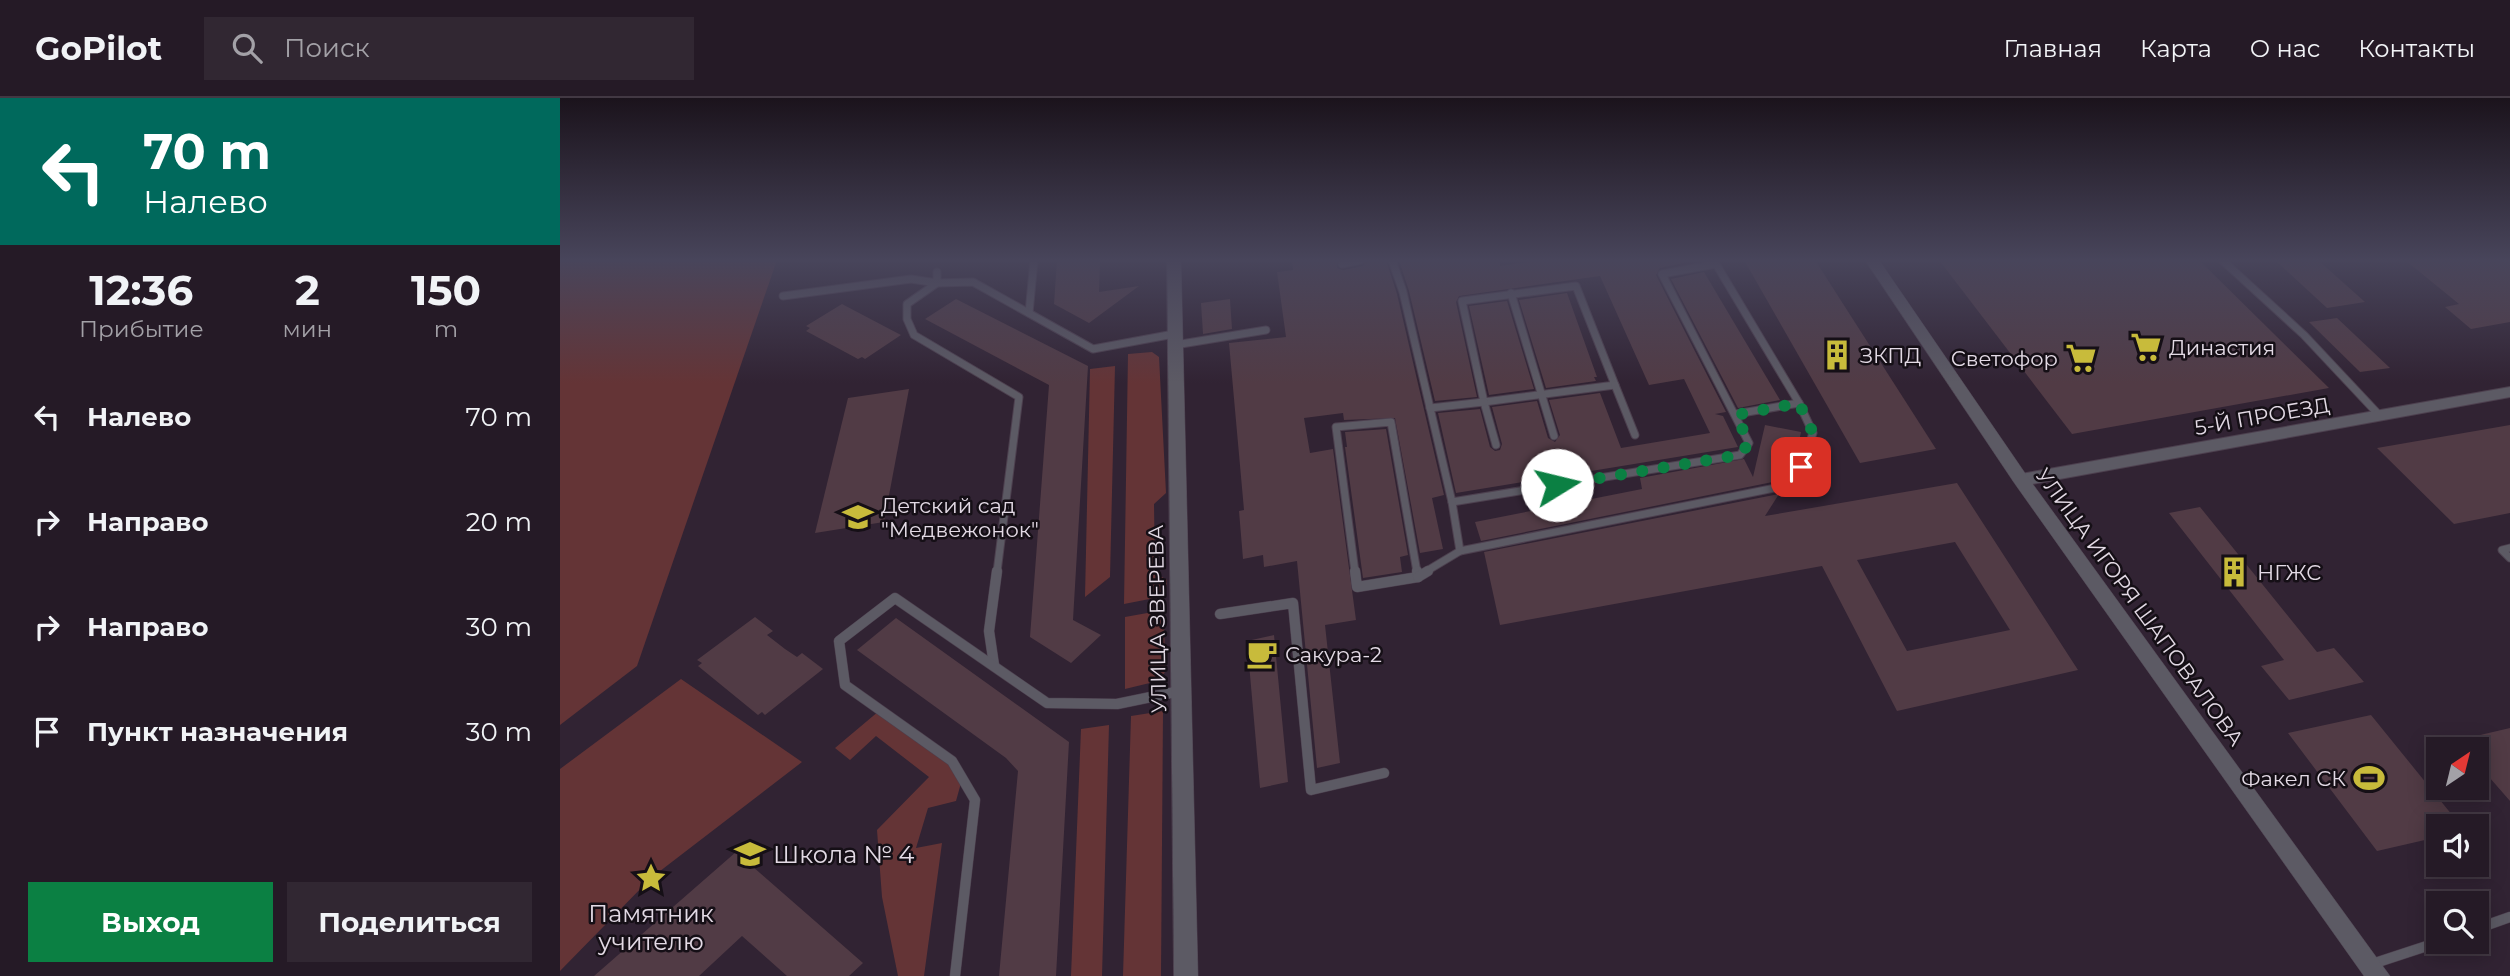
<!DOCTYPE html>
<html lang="ru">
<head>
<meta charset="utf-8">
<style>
	body { margin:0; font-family:Montserrat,sans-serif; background:#312732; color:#f1f3f6; height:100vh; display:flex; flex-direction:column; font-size:26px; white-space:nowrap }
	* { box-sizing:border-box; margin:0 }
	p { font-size:23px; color:#a3a1a7 }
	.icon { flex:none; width:38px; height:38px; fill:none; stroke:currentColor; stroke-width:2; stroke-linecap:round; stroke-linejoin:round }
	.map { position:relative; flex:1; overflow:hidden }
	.panel { display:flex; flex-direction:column; background:#251a26; width:560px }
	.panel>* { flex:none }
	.hud { background:#00695c; color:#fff; overflow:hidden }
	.needle { width:46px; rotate:35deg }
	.tools { position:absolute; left:1866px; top:639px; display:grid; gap:14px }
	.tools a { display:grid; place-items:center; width:63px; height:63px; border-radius:0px; background:#251a26; box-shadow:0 4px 18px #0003,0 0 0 2px #423843; font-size:35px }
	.pin { position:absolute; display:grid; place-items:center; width:60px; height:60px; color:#fff; margin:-30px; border-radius:14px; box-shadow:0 4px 10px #0006 }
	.me { position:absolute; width:77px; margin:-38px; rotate:81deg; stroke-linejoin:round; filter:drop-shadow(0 0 5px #0008) }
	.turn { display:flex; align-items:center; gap:24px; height:147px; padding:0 28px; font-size:32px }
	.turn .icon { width:91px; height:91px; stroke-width:2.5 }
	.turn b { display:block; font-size:49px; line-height:60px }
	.eta { display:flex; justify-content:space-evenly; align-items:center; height:119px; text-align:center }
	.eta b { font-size:42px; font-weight:700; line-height:49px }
	.button { display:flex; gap:14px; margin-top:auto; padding:14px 28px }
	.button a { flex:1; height:80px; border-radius:0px; background:#0b8043; color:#fff; font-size:28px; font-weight:700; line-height:80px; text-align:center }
	.button a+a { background:#312732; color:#f1f3f6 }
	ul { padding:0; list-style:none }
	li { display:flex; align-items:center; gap:21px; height:105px; padding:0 28px }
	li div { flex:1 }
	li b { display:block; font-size:26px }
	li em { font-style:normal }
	header { display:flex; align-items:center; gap:42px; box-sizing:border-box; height:98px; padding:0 35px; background:#251a26; border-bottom:2px solid #423843 }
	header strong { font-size:33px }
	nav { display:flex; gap:38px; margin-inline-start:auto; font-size:24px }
	.search { width:490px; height:63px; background:#312732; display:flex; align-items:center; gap:18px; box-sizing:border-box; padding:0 24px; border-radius:0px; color:#a3a1a7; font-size:26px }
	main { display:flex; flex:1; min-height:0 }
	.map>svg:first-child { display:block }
	.green { fill:#643436 }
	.building { fill:#513b45; fill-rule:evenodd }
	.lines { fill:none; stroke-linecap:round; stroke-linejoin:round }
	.service-far1-casing { stroke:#4d404f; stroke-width:9 }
	.service-casing { stroke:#4d404f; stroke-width:11 }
	.minor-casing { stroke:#4d404f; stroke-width:2 }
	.tertiary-casing { stroke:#4d404f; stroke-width:1 }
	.service-far1 { stroke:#5c5a64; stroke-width:7 }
	.service { stroke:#5c5a64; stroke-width:10 }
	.minor { fill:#5c5a64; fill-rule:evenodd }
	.tertiary { fill:#5c5a64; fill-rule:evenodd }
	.route { stroke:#0b8043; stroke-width:12; stroke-dasharray:0 21.6 }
	.labels { text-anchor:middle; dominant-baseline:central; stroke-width:5; stroke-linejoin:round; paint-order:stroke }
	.poi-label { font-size:21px; fill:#e3dae5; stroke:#150f16; text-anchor:start }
	.street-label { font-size:21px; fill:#e3dae5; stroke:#150f16 }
	.near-poi-label { font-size:24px; fill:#e3dae5; stroke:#150f16; text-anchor:start }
</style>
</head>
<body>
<header>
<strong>GoPilot</strong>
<div class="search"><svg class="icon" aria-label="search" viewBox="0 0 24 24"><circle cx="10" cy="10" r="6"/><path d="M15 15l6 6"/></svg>Поиск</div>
<nav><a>Главная</a><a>Карта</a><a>О нас</a><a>Контакты</a></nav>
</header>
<main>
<section class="panel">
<div class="hud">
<div class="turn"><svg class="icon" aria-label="left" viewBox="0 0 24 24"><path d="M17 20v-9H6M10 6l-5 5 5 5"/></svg><div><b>70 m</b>Налево</div></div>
</div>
<div class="eta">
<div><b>12:36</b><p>Прибытие</p></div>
<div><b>2</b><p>мин</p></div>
<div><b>150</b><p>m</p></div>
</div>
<ul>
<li><svg class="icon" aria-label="left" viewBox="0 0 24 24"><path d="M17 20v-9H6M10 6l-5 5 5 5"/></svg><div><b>Налево</b></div><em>70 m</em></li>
<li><svg class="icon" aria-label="right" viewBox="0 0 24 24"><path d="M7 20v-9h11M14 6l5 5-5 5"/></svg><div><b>Направо</b></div><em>20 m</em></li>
<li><svg class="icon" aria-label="right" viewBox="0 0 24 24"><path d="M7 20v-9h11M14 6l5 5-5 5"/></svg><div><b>Направо</b></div><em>30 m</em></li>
<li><svg class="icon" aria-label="arrive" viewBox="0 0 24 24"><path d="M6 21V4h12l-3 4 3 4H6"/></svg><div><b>Пункт назначения</b></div><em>30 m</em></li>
</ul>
<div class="button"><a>Выход</a><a>Поделиться</a></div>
</section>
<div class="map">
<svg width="1950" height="878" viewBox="0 0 1950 878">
	<rect width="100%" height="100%" fill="#312333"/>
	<!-- green -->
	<g class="green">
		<polygon points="0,162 217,162 77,568 0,627"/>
		<polygon points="592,254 599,259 606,395 594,406 595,475 607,482 605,498 564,506 568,256"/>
		<polygon points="555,268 550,479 525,499 530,271"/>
		<polygon points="604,512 605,574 598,583 565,591 565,519"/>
		<polygon points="121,581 242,664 91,780 0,873 0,671"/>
		<polygon points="319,613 389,663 401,685 396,703 368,710 356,750 382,745 364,878 338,878 322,799 317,732 369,679 316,638 290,662 275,650"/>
		<polygon points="603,613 601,878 563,878 571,618"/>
		<polygon points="549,627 542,878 511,878 521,631"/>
	</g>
	<!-- building -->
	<g class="building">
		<polygon points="497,162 540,162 539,194 579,188 529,225 494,206"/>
		<polygon points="732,162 777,162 777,170 783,172 803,168 807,162 826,162 837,196 884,397 872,400 883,451 860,455 835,320 784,322 783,315 744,320 750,355 773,351 796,522 765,527 780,665 757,670 737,463 704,469 703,457 683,461 679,413 684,412 669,245 726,239 717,174 733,172"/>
		<polygon points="839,162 940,162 940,168 980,162 1137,162 1100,170 1096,177 1166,314 1155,316 1163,318 1178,349 896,395 878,315 920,311 930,349 935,353 940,352 942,346 932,309 977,303 988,340 995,344 1000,337 989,302 1040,295 1061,350 1150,335 1124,281 1089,287 1040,178 899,198 896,204 917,299 875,303 849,193"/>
		<polygon points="1184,162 1255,162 1376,351 1300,365"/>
		<polygon points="1379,162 1639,162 1769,290 1512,336"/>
		<polygon points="1715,162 1758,162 1805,204 1767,210"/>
		<polygon points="1845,162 1950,162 1950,224 1911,231 1885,209 1899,206"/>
		<polygon points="1144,174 1220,302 1178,310 1111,181"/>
		<polygon points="1007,195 1037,279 1034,279 1036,283 986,290 959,202"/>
		<polygon points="396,201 528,268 513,522 541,537 511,565 470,539 489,287 365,221"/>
		<polygon points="670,201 672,231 643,236 641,205"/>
		<polygon points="947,203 974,291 929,297 909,208"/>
		<polygon points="282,206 320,226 341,237 305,261 302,259 298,261 246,233 250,230 246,228"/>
		<polygon points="1777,220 1830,270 1800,274 1749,224"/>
		<polygon points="349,291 324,424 255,435 288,300"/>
		<polygon points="1205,327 1241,334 1233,373 1228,381 921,443 915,424 1082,391 1080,380 1184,361 1193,379"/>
		<polygon points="1950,327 1950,415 1894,426 1817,350"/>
		<polygon points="826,331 848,457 840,459 842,474 803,480 785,349 787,349 785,334"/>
		<path d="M1397 385 1518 572 1337 613 1262 468 940 527 924 454 1219 396 1205 418ZM1395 444 1450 532 1347 553 1297 462Z"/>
		<polygon points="1640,409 1757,554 1774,550 1804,584 1729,602 1701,568 1724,562 1609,415"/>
		<polygon points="195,519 213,533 207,537 225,551 237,559 242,555 263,571 205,617 202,614 198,617 138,568 142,565 137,562"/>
		<polygon points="336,520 509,644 496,878 439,878 458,673 446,660 297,552"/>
		<polygon points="714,537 728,684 700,690 687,543"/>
		<polygon points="1811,617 1901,728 1878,728 1878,739 1817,753 1728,635"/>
		<polygon points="1950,630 1950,703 1916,664 1916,651 1886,651 1886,645"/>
		<polygon points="176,754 303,865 289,878 227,878 182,838 139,878 34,878"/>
	</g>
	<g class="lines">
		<!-- service-far1 casing -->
		<g class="service-far1-casing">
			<g id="service-far1">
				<polyline points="832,162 843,194 892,404 1180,357 1189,345 1102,176 1156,166 1155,162"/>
				<polyline points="1662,162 1744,237 1820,318"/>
				<polyline points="782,166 801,162"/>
				<polygon points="1016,188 1055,287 924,304 902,203"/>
				<polyline points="951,195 994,338"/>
				<polyline points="223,198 351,181 377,185 377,174"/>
				<polyline points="469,215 474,162"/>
				<polyline points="615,247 706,232"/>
				<polyline points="1055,287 1075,337"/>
				<polyline points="924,304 936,347"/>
				<polyline points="870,310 924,304"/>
				<polyline points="1176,316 1239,305"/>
				<polyline points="892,404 900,453"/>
				<polyline points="1950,450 1942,452 1950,460"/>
				<polyline points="437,474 459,299 354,237 347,221 347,206 377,185 413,184 533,251 614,236"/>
				<polyline points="795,474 776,329 831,324 857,474"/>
				<polyline points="865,474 900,453 1235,386 1253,335 1239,305 1156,166"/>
			</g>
		</g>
		<!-- service casing -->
		<g class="service-casing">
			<g id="service">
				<polyline points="795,473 797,489 858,479"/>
				<polyline points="857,473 858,479"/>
				<polyline points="858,479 868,473"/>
				<polyline points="660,516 733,505 751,692 824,675"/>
				<polyline points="434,567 429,533 437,473"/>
				<polyline points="1916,831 1950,819"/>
				<polyline points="1812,866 1879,844"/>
				<polyline points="395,878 415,702 392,663 285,587 279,543 335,500 487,605 557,606 620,593"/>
			</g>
		</g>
		<!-- minor casing -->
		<g class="minor-casing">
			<polygon id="minor" points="1950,289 1950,299 1461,388 1453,382 1461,376"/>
		</g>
		<!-- tertiary casing -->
		<g class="tertiary-casing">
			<g id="tertiary">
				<polygon points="607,162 621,162 638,878 614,878"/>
				<polygon points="1305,162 1319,162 1467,378 1830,878 1804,878 1455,386"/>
			</g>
		</g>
		<!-- service-far1 -->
		<use href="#service-far1" class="service-far1"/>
		<!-- service -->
		<use href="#service" class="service"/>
		<!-- minor -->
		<use href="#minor" class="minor"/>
		<!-- tertiary -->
		<use href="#tertiary" class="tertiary"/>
	</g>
	<!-- sky -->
	<linearGradient id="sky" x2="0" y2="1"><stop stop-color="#1b131c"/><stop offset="0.57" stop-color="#48455b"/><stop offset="1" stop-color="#48455b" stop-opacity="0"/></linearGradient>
	<rect width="1950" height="285" fill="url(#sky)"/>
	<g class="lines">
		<!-- route -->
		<polyline class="route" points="997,387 1180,357 1189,345 1176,317 1239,305 1253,335 1241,369"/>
	</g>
	<!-- icons -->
	<defs>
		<g id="supermarket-bare" transform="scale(2.415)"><path d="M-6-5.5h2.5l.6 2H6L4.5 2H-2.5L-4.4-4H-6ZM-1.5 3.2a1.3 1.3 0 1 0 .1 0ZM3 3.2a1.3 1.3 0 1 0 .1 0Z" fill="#c8bb3b" stroke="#150f16" stroke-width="2.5" paint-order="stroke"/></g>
		<g id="building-bare" transform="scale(2.415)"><path d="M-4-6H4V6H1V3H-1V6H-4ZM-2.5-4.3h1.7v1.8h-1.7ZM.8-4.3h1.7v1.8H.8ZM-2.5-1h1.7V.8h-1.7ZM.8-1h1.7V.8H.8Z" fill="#c8bb3b" stroke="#150f16" stroke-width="2.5" paint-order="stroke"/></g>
		<g id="school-bare" transform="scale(2.415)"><path d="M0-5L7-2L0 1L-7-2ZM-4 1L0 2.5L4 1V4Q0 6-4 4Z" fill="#c8bb3b" stroke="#150f16" stroke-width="2.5" paint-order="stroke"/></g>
		<g id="cafe-bare" transform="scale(2.415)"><path d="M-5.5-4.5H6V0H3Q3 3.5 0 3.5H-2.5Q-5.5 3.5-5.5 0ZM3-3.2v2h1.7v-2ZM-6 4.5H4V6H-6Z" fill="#c8bb3b" stroke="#150f16" stroke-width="2.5" paint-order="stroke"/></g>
		<g id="stadium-bare" transform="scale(2.415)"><path d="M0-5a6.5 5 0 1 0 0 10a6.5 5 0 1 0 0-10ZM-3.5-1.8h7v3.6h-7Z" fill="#c8bb3b" stroke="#150f16" stroke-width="2.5" paint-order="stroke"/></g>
		<g id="sight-bare" transform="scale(2.415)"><path d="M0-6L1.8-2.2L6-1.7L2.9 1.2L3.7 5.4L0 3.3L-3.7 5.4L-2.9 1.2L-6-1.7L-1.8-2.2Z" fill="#c8bb3b" stroke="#150f16" stroke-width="2.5" paint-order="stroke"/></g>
	</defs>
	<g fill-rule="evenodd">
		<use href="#supermarket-bare" x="1586" y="249"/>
		<use href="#building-bare" x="1277" y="257"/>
		<use href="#supermarket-bare" x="1521" y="260"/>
		<use href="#school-bare" x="298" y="419"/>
		<use href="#building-bare" x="1674" y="474"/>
		<use href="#cafe-bare" x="702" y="556"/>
		<use href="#stadium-bare" x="1809" y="680"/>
		<use href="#school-bare" x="190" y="756"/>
		<use href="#sight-bare" x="91" y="780"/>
	</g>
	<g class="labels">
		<!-- poi labels -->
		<g class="poi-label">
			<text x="1609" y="249">Династия</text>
			<text x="1300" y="257">ЗКПД</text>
			<text x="1498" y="260" text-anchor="end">Светофор</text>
			<text x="321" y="407">Детский сад<tspan x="321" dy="24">"Медвежонок"</tspan></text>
			<text x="1697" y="474">НГЖС</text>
			<text x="725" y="556">Сакура-2</text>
			<text x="1786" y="680" text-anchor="end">Факел СК</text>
		</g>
		<!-- street labels -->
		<g class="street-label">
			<text transform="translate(1702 318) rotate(-10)">5-Й ПРОЕЗД</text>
			<text transform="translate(1580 509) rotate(54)">УЛИЦА ИГОРЯ ШАПОВАЛОВА</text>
			<text transform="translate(597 521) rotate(-91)">УЛИЦА ЗВЕРЕВА</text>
		</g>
		<!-- near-poi labels -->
		<g class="near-poi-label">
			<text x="213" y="756">Школа № 4</text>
			<text x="91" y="815" text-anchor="middle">Памятник<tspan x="91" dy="28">учителю</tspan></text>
		</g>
	</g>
</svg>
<div class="tools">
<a><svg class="needle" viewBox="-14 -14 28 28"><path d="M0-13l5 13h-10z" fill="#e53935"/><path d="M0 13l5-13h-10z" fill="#a3a1a7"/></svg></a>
<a><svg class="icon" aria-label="sound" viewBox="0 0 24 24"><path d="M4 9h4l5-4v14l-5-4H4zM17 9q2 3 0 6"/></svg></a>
<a><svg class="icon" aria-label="search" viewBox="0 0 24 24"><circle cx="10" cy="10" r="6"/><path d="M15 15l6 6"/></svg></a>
</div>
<div class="pin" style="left:1241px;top:369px;background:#d93025"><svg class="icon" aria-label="arrive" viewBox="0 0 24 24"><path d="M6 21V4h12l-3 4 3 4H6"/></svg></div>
<svg class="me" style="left:997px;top:387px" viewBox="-20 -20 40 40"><circle r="19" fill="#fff"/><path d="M0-13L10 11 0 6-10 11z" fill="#0b8043"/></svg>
</div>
</main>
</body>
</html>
